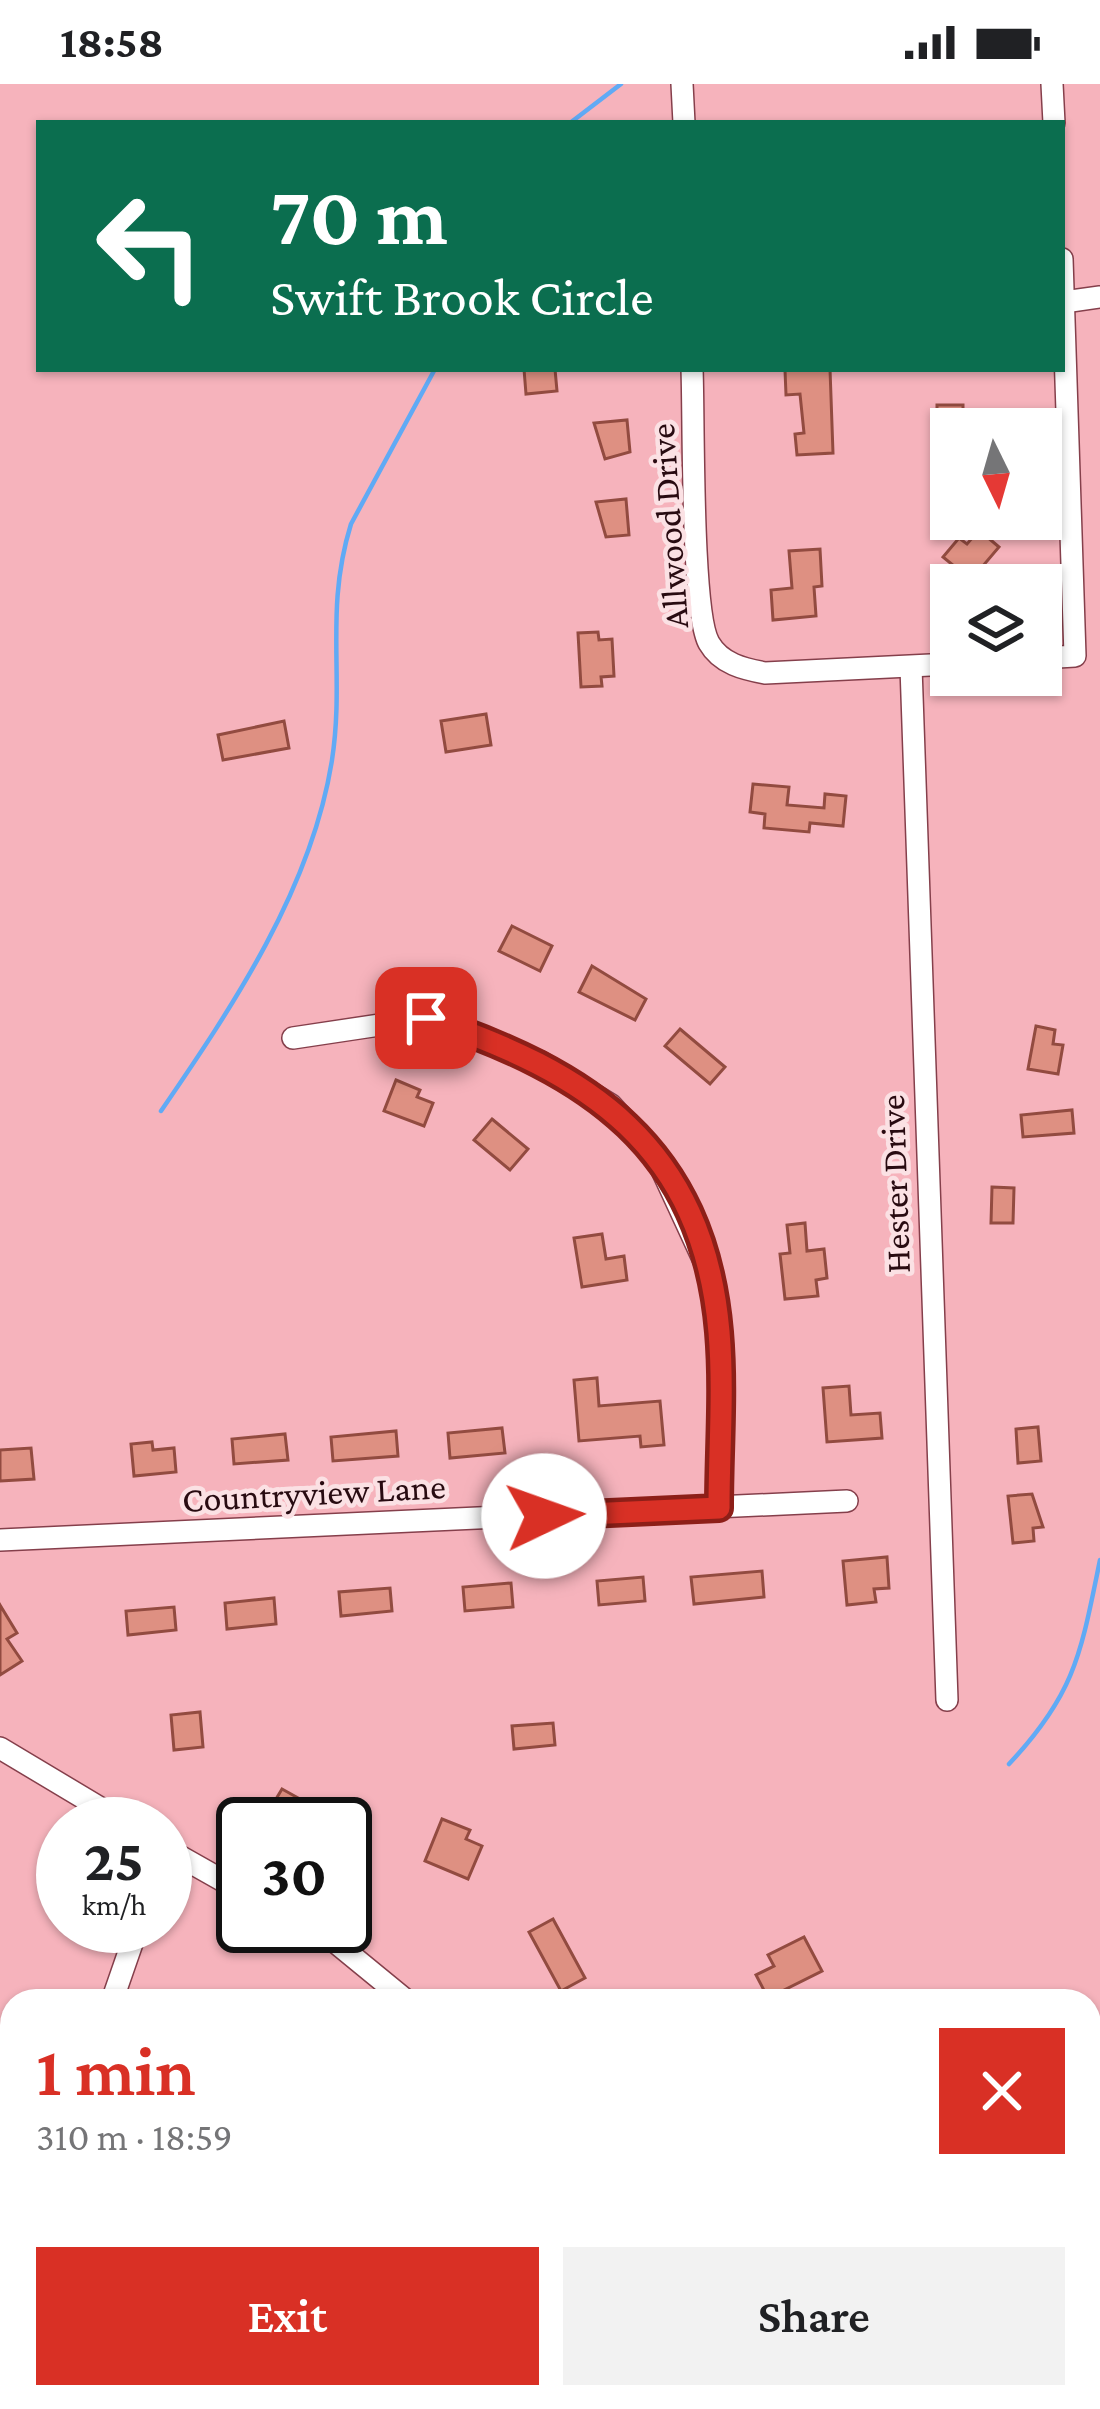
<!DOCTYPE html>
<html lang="en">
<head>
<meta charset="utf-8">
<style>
	body { margin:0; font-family:"Crimson Pro",serif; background:#f2f2f2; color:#202124; height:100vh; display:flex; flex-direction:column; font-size:45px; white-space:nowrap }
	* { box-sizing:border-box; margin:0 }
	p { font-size:39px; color:#757577 }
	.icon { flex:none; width:66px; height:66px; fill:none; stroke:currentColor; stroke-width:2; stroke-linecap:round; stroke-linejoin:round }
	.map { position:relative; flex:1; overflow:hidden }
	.drawer { position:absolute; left:0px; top:1905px; width:1101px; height:420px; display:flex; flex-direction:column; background:#fff; border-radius:36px 36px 0 0; box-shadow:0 3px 9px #0004 }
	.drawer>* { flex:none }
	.banner { position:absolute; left:36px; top:36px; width:1029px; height:252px; border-radius:0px; box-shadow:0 3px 9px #0004; background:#0b6e4f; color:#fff; overflow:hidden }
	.needle { width:78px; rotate:175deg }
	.controls { position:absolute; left:930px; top:324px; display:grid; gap:24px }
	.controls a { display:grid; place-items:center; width:132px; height:132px; border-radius:0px; background:#fff; box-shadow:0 3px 9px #0004; font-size:60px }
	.speed { position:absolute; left:36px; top:1713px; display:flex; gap:24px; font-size:60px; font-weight:700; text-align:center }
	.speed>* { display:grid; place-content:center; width:156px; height:156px; border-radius:50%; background:#fff; box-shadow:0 3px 9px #0004; line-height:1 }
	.speed small { font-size:30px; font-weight:400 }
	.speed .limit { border:6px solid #111; border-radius:18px; background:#fff; color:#111 }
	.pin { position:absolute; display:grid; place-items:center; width:102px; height:102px; color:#fff; margin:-51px; border-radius:24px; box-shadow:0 6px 18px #0006 }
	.me { position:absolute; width:132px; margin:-66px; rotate:87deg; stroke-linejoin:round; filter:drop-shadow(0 0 9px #0008) }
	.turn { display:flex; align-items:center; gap:42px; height:252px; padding:0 36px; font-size:54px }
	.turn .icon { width:156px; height:156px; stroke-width:2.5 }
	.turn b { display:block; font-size:84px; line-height:102px }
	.round { display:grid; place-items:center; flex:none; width:126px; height:126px; border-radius:0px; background:#f2f2f2 }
	.summary { display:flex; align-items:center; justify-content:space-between; height:204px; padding:0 36px }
	h1 { font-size:72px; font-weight:600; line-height:90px; color:#d93025 }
	.cta { display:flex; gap:24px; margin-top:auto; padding:24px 36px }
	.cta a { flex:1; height:138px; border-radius:0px; background:#d93025; color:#fff; font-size:48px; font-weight:600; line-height:138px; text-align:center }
	.cta a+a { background:#f2f2f2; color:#202124 }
	.status { display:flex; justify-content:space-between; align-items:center; height:84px; padding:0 60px; background:#fff; direction:ltr }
	.status svg { height:33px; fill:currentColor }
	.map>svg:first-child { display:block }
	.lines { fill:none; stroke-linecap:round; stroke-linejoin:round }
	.stream { stroke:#60aaf5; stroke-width:4.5 }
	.building { fill:#de9082; stroke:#924b40; stroke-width:3 }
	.minor-casing { stroke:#853f4b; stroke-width:24 }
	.minor { stroke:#fff; stroke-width:21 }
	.route-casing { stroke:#8d1f18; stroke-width:30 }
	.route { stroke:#d93025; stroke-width:21 }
	.labels { text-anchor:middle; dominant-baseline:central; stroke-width:9; stroke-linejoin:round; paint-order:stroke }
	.street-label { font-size:36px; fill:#280b11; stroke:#fbe1e4 }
</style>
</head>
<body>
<div class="status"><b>18:58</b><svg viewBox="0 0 49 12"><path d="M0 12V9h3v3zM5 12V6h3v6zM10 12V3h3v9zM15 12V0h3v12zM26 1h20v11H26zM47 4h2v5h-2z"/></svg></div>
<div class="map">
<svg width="1100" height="2325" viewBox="0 0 1100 2325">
	<rect width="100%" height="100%" fill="#f6b3bc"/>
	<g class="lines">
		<!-- stream -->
		<g class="stream">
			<polyline points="570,39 621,0"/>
			<path d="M161 1027C233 922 312 804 332 676 345 591 324 527 351 440L435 285"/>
			<path d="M1009 1680C1076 1609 1081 1568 1100 1476"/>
		</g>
	</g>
	<!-- building -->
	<g class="building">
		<polygon points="524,285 555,285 557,307 526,310"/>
		<polygon points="830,285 833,369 797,371 795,350 804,349 800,310 786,311 785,286"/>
		<polygon points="937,321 963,321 963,345 951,345 951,365 937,365"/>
		<polygon points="627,336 630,368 605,375 594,339"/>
		<polygon points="626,415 629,451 606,453 596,418"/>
		<polygon points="979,446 999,463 971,496 943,473 959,454 967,460"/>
		<polygon points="820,465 822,502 814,503 816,532 773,536 771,506 792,504 789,467"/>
		<polygon points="598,548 599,556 612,555 614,592 601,593 602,602 581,603 578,549"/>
		<polygon points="486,630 491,661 446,668 441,637"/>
		<polygon points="284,637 289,664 223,676 218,651"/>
		<polygon points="753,700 789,703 787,721 824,724 825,710 846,712 843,742 810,739 809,748 764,744 765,730 750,728"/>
		<polygon points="512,842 552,862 540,887 499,867"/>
		<polygon points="592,882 646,915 635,936 579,908"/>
		<polygon points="1036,942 1055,946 1053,960 1063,961 1058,990 1028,985"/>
		<polygon points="680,945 725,983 710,1000 665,962"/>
		<polygon points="396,996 420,1006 417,1013 433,1019 424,1042 384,1027"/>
		<polygon points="1072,1026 1074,1049 1023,1053 1021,1031"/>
		<polygon points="492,1035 528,1065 510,1086 474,1056"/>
		<polygon points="992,1103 1014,1104 1013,1139 991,1139"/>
		<polygon points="805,1139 807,1167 824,1165 827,1194 816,1196 818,1212 785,1215 780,1170 790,1169 787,1141"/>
		<polygon points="602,1150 606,1175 624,1172 627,1196 582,1203 574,1154"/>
		<polygon points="597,1294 599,1322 660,1317 664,1361 641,1363 640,1352 579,1357 574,1296"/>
		<polygon points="849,1302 851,1331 880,1329 882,1354 827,1358 823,1304"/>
		<polygon points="1038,1343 1041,1377 1018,1379 1016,1345"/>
		<polygon points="502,1344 505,1369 450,1374 448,1349"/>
		<polygon points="396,1347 398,1372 333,1377 331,1353"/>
		<polygon points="285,1350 288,1376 234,1380 232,1355"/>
		<polygon points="152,1358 153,1366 174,1364 176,1388 134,1392 131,1360"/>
		<polygon points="31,1364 34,1395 0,1397 0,1366"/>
		<polygon points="1032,1410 1043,1443 1033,1444 1034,1457 1013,1459 1008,1412"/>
		<polygon points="887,1473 889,1504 874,1505 876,1518 847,1521 843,1477"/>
		<polygon points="762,1487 764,1513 694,1520 691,1493"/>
		<polygon points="643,1493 645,1517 599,1521 597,1497"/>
		<polygon points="511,1499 513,1523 465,1527 463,1503"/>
		<polygon points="390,1504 392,1527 341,1532 339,1508"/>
		<polygon points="274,1514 276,1540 227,1545 225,1519"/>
		<polygon points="0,1521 17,1549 7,1555 22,1577 0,1591"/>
		<polygon points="174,1523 176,1546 128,1551 126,1527"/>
		<polygon points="200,1628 203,1663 174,1666 171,1631"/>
		<polygon points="553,1639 555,1661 514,1665 512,1642"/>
		<polygon points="282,1705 300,1715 285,1740 261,1740"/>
		<polygon points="442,1735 470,1746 466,1755 482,1762 468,1795 425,1777"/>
		<polygon points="553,1835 585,1894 561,1907 529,1848"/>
		<polygon points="804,1853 822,1887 768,1914 756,1891 774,1882 768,1871"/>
	</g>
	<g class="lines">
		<!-- minor casing -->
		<g class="minor-casing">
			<g id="minor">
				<polyline points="682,0 684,39"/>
				<polyline points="1052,0 1054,39"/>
				<polyline points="1064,218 1100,213"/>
				<path d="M692 285C694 333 691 528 709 559 721 580 744 585 765 589L951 580"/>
				<polyline points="1041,574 1075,572 1062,175"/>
				<polyline points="911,583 947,1616"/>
				<polyline points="293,954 426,934 541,978 611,1021 654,1069 710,1190 719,1249 719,1424"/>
				<polyline points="0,1456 847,1417"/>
				<polyline points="0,1664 127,1740"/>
				<polyline points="165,1764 243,1808"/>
				<polyline points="305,1842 335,1858 407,1917"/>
				<polyline points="112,1917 138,1842"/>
				<polyline points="1089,2177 1100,2183"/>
				<polyline points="6,2203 12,2190"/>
				<polyline points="696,2313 704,2325"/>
				<polyline points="560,2325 560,2313"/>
			</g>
		</g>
		<!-- minor -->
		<use href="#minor" class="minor"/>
	</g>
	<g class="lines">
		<!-- route casing -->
		<g class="route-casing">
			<path id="route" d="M426 934C588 988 703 1062 719 1248 724 1306 719 1366 719 1424L544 1432"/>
		</g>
		<!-- route -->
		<use href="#route" class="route"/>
	</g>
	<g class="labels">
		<!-- street labels -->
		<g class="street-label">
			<text transform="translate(669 442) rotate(-94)">Allwood Drive</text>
			<text transform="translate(895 1100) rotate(-92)">Hester Drive</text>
			<text transform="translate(314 1409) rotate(-3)">Countryview Lane</text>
		</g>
	</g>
</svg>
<div class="controls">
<a><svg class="needle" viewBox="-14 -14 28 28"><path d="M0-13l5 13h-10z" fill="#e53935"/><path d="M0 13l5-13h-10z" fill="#757577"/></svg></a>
<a><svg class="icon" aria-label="layers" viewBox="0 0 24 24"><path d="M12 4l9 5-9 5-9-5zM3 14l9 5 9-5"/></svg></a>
</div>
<div class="speed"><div>25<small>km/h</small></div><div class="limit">30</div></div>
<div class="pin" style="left:426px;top:934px;background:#d93025"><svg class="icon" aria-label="arrive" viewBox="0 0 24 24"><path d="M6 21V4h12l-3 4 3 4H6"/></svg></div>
<svg class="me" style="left:544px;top:1432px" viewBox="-20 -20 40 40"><circle r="19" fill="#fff"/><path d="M0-13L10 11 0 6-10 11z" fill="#d93025"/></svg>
<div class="banner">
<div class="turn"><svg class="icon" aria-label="left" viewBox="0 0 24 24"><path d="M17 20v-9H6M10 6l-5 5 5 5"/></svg><div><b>70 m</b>Swift Brook Circle</div></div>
</div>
<section class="drawer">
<div class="summary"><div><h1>1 min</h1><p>310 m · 18:59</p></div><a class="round" style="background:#d93025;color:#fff"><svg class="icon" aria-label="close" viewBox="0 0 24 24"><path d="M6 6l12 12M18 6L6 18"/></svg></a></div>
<div class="cta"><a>Exit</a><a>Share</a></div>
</section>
</div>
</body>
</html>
